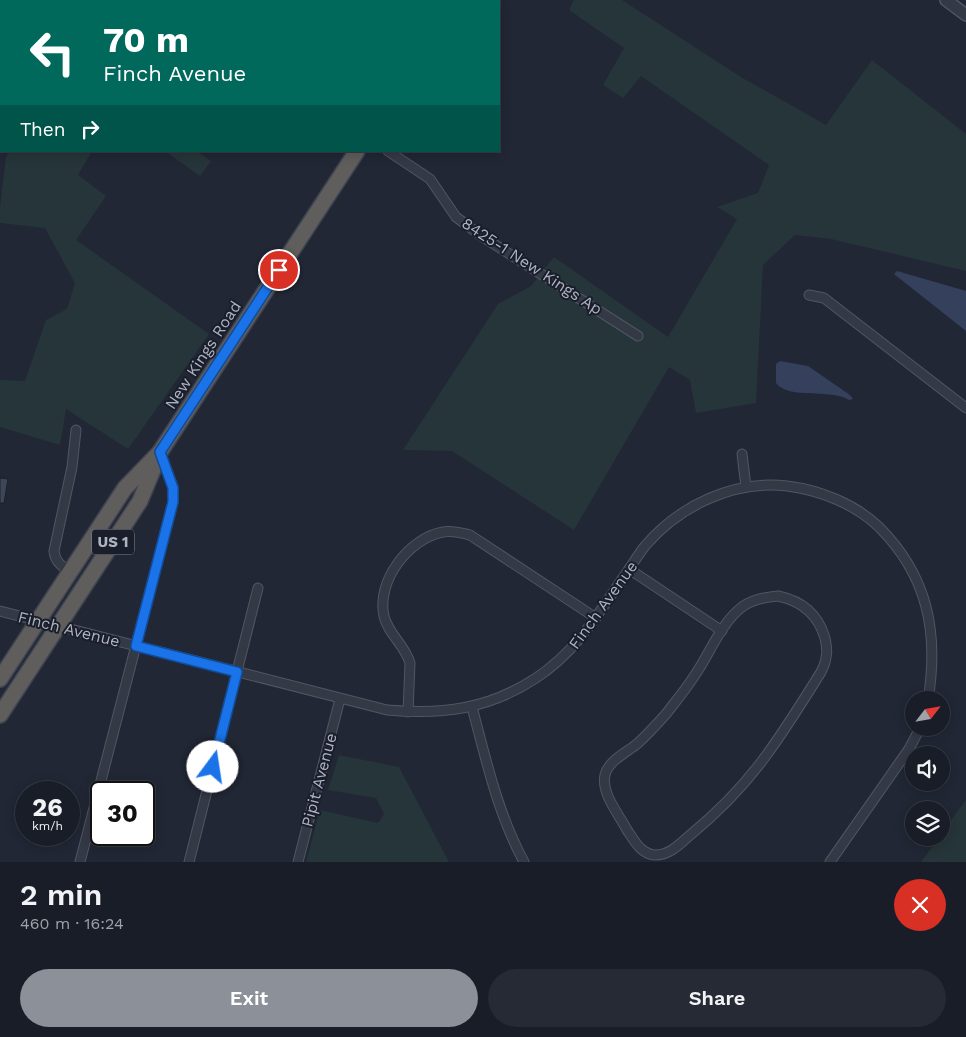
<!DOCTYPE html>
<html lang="en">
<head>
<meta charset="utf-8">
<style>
	body { margin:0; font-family:"Work Sans",sans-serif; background:#262a34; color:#f1f3f6; height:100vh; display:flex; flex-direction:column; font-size:19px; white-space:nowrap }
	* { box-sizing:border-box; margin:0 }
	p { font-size:16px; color:#9fa2a8 }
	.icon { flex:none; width:28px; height:28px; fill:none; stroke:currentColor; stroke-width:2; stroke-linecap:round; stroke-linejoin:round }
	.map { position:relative; height:862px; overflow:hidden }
	.side { display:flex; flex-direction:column; background:#191d28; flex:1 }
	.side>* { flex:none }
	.hud { position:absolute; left:0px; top:0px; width:500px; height:152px; box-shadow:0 2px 12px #0003,0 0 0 1px #373b45; background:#00695c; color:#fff; overflow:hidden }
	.needle { width:32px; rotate:59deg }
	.tools { position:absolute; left:905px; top:691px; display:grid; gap:10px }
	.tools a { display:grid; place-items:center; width:45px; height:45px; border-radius:50%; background:#191d28; box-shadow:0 2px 12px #0003,0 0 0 1px #373b45; font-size:25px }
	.speed { position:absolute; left:15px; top:781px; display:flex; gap:10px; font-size:25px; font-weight:700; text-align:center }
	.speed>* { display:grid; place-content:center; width:65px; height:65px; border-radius:50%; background:#191d28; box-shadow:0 2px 12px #0003,0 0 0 1px #373b45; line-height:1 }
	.speed small { font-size:12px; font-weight:400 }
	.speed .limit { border:2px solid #111; border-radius:8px; background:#fff; color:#111 }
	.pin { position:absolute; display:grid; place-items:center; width:42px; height:42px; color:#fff; margin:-21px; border:2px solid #fff; border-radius:50%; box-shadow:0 1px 5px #0007 }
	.me { position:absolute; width:55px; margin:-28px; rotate:14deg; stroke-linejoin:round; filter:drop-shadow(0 0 4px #0008) }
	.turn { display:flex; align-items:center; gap:18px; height:105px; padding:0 20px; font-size:22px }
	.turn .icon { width:65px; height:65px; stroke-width:2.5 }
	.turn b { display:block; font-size:35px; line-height:42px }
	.then { display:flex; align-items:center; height:48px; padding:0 20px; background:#0003; gap:10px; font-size:19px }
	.round { display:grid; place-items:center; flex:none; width:52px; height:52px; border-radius:26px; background:#262a34 }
	.head { display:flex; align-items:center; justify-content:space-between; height:85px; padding:0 20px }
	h1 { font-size:30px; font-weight:600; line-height:38px }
	.cta { display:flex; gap:10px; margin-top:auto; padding:10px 20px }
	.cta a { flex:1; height:58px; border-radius:30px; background:#8c9099; color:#fff; font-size:20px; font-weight:600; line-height:58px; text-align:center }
	.cta a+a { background:#262a34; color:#f1f3f6 }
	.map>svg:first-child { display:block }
	.green { fill:#263539 }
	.water { fill:#35405c }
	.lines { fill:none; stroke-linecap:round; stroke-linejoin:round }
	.stream { stroke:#35405c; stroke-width:2.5 }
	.building { fill:#3f4658; stroke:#1c202c }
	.minor-casing { stroke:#525664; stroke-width:11 }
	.tertiary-casing { stroke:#525664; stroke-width:14 }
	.trunk-casing { stroke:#3f4350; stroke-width:18 }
	.minor { stroke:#343946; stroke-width:9 }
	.tertiary { stroke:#343946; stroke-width:11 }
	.trunk { stroke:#5f5e5c; stroke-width:15 }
	.route-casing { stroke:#114b97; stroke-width:12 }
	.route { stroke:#1a73e8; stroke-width:9 }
	.labels { text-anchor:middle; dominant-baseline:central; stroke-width:4; stroke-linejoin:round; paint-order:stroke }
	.shield { fill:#1a1e2a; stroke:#828695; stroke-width:1 }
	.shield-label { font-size:15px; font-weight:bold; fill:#aeb3c3 }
	.street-label { font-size:16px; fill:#aeb3c3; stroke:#1a1e2a }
</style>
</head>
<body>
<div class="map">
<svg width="966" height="862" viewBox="0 0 966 862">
	<rect width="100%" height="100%" fill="#212735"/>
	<!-- green -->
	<g class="green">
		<polygon points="20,0 147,0 20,1"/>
		<polygon points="574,0 622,0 741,77 826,125 872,60 966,134 966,271 831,239 795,235 763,265 756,403 696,413 690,380 669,367 574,530 452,451 403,450 498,304 531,286 554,257 668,337 737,219 717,207 758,193 769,165 641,76 623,98 603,85 624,48 569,10"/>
		<polygon points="10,151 92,151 78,175 106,196 76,240 209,334 128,449 66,409 60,445 0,427 0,380 25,381 46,320 67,309 75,283 45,228 0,223 0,207 6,157"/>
		<polygon points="165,151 196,151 211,161 200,176"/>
		<polygon points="339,755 399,767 449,862 306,862 320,810 378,823 384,814 376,798 328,790"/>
		<polygon points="966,800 966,862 921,862 939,838 941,838 941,834"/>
	</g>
	<!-- water -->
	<g class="water">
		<polygon points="897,271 966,291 966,331 894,274"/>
		<path d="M780 361 808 366 850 395 853 399 849 400C831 388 788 400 776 383V364Z"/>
	</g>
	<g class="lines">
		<!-- stream -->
		<g class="stream">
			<polyline points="15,0 16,1"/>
			<polyline points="0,111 1,110"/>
			<polyline points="0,123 1,114"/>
		</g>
	</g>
	<!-- building -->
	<polygon class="building" points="0,478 8,479 4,503 0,503"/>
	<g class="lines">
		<!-- minor casing -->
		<g class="minor-casing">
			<g id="minor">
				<polyline points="188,1 189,0"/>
				<polyline points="0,7 1,0"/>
				<polyline points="388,151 430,179 456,217 483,237 638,336"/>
				<polyline points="809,295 824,298 966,408"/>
				<polyline points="742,454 746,487"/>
				<polyline points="629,569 722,631"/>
				<path d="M70 572C62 566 55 562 54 551L72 467 76 430"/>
				<path d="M778 596C802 601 818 614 825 638 826 644 828 651 826 657 826 662 823 668 821 672 803 701 785 730 765 757 743 787 717 813 689 836 679 845 668 856 654 855 640 853 634 840 627 830 619 814 601 794 605 775 608 761 627 752 637 744 647 735 657 724 666 714 676 701 686 689 695 675 710 653 721 623 742 607 753 599 765 597 778 596Z"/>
				<path d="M0 611 387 710C443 715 489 709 536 678 577 651 598 614 625 575 632 565 638 555 645 546 680 505 734 480 787 486 820 490 855 504 879 527 928 576 939 633 928 700"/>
				<path d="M472 707C486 760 498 814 524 862"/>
				<path d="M408 712 410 663C405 645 388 634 384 616 376 581 409 538 443 532 452 530 461 533 470 535L596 618"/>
				<polyline points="80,862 173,502 173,487 160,452"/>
				<polyline points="189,862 258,588"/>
				<polyline points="298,862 340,699"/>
				<polyline points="830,862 909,749 920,728"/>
			</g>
		</g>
		<!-- tertiary casing -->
		<g class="tertiary-casing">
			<polyline id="tertiary" points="946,0 966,15"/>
		</g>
		<!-- trunk casing -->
		<g class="trunk-casing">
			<g id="trunk">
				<polyline points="443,1 444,0"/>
				<polyline points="466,1 467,0"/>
				<polyline points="0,679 125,488 160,452 357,151"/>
				<polyline points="0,715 140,501 157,460"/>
			</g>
		</g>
		<!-- minor -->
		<use href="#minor" class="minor"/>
		<!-- tertiary -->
		<use href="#tertiary" class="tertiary"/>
		<!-- trunk -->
		<use href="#trunk" class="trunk"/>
	</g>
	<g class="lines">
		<!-- route casing -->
		<g class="route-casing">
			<polyline id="route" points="213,767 237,672 136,646 173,502 173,488 160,452 279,270"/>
		</g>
		<!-- route -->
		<use href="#route" class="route"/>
	</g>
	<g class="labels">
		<!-- shield labels -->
		<rect class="shield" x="92" y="529.5" width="42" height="25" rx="4"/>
		<g class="shield-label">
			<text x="113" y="542">US 1</text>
		</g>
		<!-- street labels -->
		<g class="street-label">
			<text transform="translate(532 266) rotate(33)">8425-1 New Kings Ap</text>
			<text transform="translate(203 355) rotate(-57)">New Kings Road</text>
			<text transform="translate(603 605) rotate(-54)">Finch Avenue</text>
			<text transform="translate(69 629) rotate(14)">Finch Avenue</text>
			<text transform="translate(319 780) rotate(-75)">Pipit Avenue</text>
		</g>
	</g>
</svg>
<div class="tools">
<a><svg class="needle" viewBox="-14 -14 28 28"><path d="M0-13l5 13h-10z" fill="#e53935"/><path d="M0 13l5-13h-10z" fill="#9fa2a8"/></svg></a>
<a><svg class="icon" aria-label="sound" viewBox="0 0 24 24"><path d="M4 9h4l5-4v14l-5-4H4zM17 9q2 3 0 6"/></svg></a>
<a><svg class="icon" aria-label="layers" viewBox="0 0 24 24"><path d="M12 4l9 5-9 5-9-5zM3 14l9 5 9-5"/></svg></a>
</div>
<div class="speed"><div>26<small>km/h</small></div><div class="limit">30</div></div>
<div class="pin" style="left:279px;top:270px;background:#d93025"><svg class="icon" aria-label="arrive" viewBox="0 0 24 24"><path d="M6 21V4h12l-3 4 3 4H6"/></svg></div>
<svg class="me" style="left:213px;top:767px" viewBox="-20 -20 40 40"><circle r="19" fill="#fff"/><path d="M0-13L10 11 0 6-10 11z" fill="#1a73e8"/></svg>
<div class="hud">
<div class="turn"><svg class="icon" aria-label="left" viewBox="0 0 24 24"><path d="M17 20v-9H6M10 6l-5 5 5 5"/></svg><div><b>70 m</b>Finch Avenue</div></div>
<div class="then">Then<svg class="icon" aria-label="right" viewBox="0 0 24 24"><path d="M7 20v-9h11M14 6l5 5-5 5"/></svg></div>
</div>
</div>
<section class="side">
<div class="head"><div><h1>2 min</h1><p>460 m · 16:24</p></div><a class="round" style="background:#d93025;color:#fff"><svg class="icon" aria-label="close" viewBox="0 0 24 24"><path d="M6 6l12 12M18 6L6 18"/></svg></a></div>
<div class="cta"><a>Exit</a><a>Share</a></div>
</section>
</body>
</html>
